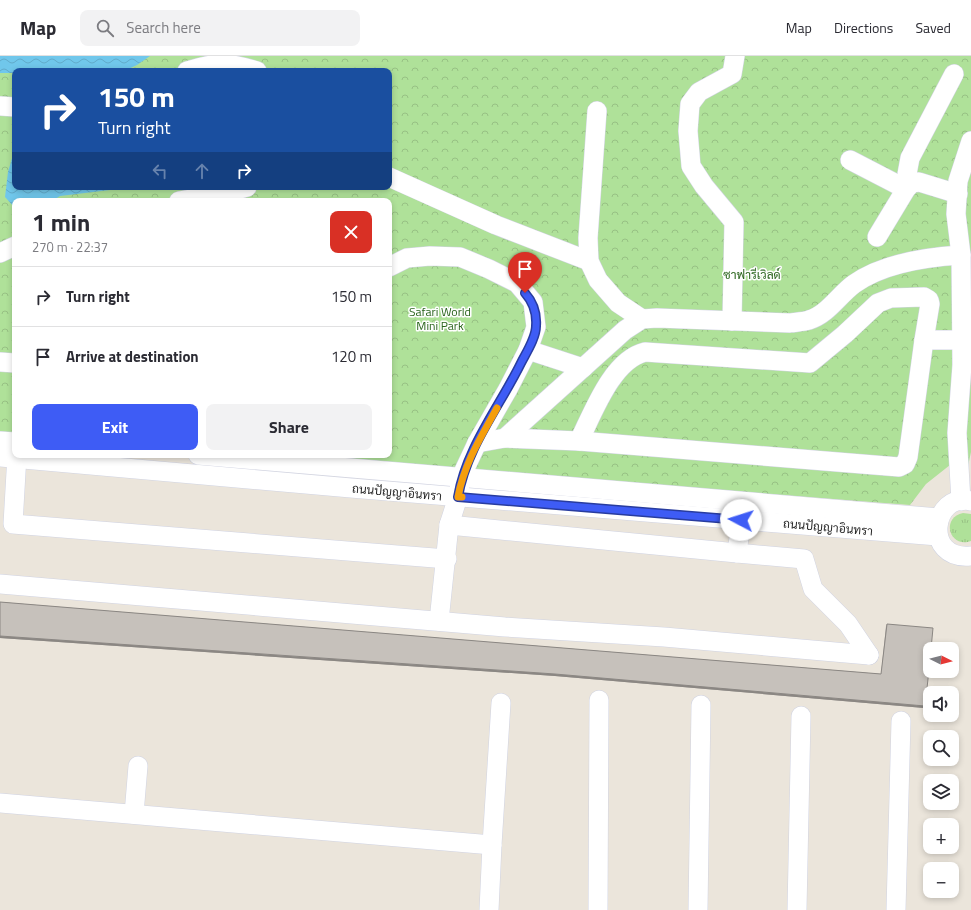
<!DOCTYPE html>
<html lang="en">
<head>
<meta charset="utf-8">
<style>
	body { margin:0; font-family:"Titillium Web",Sarabun,sans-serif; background:#f2f2f3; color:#2b2b33; height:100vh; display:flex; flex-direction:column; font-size:15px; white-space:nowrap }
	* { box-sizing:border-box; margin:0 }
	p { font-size:13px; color:#7c7c81 }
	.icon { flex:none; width:22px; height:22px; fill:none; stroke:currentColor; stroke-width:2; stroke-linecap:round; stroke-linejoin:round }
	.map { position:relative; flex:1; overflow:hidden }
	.sheet { position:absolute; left:12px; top:142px; width:380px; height:260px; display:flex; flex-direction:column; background:#fff; border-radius:8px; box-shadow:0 2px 6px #0003 }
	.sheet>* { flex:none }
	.guide { position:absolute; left:12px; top:12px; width:380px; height:122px; border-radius:8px; box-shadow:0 2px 6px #0003; background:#1a4fa0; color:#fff; overflow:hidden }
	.needle { width:26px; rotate:96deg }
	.tools { position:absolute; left:923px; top:586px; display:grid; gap:8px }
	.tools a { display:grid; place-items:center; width:36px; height:36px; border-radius:8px; background:#fff; box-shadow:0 2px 6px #0003; font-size:20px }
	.pin { position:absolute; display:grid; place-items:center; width:34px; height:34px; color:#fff; margin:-41px -17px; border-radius:50% 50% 50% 0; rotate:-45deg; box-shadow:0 0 4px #0007 }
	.pin .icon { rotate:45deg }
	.me { position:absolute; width:44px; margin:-22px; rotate:275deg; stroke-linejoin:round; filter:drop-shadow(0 0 3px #0008) }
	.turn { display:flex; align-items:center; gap:14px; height:84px; padding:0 20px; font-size:18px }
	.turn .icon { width:52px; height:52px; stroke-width:2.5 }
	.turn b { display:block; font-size:28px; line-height:34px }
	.lanes { display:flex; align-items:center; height:38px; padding:0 20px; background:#0003; justify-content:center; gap:20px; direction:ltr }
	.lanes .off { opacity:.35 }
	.round { display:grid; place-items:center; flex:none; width:42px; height:42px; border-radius:8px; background:#f2f2f3 }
	.head { display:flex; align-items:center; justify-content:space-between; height:68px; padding:0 20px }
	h1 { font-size:24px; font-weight:700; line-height:30px }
	.cta { display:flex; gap:8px; margin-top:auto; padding:8px 20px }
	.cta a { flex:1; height:46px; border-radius:8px; background:#3e5cf5; color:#fff; font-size:16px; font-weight:700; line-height:46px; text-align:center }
	.cta a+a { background:#f2f2f3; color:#2b2b33 }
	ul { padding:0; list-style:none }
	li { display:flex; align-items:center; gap:12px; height:60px; padding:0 20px; border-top:1px solid #e1e1e2 }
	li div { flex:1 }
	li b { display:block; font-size:15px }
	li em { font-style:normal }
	header { display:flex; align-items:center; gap:24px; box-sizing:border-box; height:56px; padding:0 20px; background:#fff; border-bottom:1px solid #e1e1e2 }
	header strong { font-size:19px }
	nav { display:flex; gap:22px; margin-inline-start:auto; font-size:14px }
	.search { width:280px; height:36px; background:#f2f2f3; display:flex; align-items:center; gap:10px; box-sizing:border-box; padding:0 14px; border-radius:8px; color:#7c7c81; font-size:15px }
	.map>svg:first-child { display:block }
	.grass { fill:url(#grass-tufts) }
	.park { fill:url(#park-crowns); fill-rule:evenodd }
	.water { fill:url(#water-waves) }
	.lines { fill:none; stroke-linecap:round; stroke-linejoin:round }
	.minor-casing { stroke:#d0d3e2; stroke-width:20 }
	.minor { stroke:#fff; stroke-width:19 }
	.wall { fill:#aaa6a1 }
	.shaded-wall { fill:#8b8783 }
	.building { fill:#c6c1bb; stroke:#8b8783 }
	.route-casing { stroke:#283c9f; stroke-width:10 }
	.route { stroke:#3e5cf5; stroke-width:7 }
	.slow { stroke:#f59e0b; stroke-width:7 }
	.labels { text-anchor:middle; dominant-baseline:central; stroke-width:3; stroke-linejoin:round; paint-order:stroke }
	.park-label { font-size:12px; fill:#29641b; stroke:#fff }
	.street-label { font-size:12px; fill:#292929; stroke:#fff }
</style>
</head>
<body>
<header>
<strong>Map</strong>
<div class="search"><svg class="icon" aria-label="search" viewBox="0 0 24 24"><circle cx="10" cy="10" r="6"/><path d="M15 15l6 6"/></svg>Search here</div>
<nav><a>Map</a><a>Directions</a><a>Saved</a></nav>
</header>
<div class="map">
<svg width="971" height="854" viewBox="0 0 971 854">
	<defs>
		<pattern id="grass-tufts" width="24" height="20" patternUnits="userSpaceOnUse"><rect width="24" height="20" fill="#afe199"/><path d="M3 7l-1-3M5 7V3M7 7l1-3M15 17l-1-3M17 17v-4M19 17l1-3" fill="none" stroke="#97c184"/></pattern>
		<pattern id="park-crowns" width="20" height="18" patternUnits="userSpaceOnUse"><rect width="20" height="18" fill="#afe199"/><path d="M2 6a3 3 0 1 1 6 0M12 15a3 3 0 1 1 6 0" fill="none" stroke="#97c184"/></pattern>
		<pattern id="water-waves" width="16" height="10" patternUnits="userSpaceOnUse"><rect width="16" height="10" fill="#70c7eb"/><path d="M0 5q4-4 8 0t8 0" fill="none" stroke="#61abca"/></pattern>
	</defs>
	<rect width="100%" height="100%" fill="#ebe5db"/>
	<!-- grass -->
	<path class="grass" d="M963 457 971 458V485C950 493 940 462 963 457Z"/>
	<!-- park -->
	<path class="park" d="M0 0H971V396L968 410 950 409 926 428 910 449 260 399H389V145H15V380L0 379ZM15 15H389V131H15Z"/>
	<!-- water -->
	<g class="water">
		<polygon points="0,0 150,0 137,9 124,15 15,15 15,17 0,17"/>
		<polygon points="15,92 15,131 135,131 60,140 52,145 15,145 15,152 5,141 8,116"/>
	</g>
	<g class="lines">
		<!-- minor casing -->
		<g class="minor-casing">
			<g id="minor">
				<path d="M187 15C215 6 229 6 257 15"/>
				<polyline points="0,50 15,51"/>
				<polyline points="597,55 588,182 589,205 598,224 618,247 642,263"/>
				<polyline points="850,104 906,133"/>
				<polyline points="389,121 496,169 589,205"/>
				<polyline points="912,127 907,118 910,102 954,18"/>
				<polyline points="179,145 225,137 247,131"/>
				<polyline points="877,181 906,133 912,127 919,126 958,138"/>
				<polyline points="0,197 15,190"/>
				<polyline points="389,211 407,202 430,200 460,201 489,213 517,227 533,246 536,271 528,294 508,333 477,387 461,421 458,441 449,469 439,565"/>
				<polyline points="732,265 734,166 704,130 691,110 688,75 690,48 699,36 732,18 735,0"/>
				<polyline points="528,294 583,312"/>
				<polyline points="0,306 15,307"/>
				<polyline points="505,382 579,385 899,411 905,408 908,401 924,284 961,284"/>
				<polyline points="0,385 15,386"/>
				<path d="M579 385C593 357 612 304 645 296L810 307 845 278 878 247 891 242 924 241 929 244 930 248 924 284"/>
				<path d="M477 387 505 382 625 274 642 263 657 262 790 267C796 266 803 266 809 264 827 259 839 239 854 228 882 208 927 201 961 199"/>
				<polyline points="17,399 13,468 447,503"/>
				<polyline points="198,399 939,462"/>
				<polyline points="0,401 351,432 938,480"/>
				<polyline points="961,445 957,377 962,309 961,199 956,158 958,125 971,85"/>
				<path d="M971 445C932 435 922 505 971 500"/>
				<polyline points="743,451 737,497 804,503 813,533 848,568 869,599"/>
				<polyline points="449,469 737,497"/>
				<polyline points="0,528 505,571 664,581 869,599"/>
				<polyline points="0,747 492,789 501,647"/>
				<polyline points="134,758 138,710"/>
				<polyline points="489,854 492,789"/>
				<polyline points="598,854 599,644"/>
				<polyline points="698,854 701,649"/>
				<polyline points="797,854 801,660"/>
				<polyline points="896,854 901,665"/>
			</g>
		</g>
		<!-- minor -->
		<use href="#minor" class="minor"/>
	</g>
	<!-- wall -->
	<polygon class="wall" points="0,546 881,618 886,570 887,568 924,652 555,620 0,582"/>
	<!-- shaded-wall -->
	<polygon class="shaded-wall" points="0,580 555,618 925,650 924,652 555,620 0,582"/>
	<!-- building -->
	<polygon class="building" points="0,546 881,618 887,568 933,572 931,593 930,593 930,605 925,650 555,618 0,580"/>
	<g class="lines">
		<!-- route casing -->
		<g class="route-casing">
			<path id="route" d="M525 237C533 246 537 257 536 270 536 282 526 297 521 307 500 350 466 392 458 441L741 464"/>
		</g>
		<!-- route -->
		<use href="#route" class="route"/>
		<!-- slow -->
		<path class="slow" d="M462 441H458C464 408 481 381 497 352"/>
	</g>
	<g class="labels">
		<!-- park labels -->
		<g class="park-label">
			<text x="752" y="218">ซาฟารีเวิลด์</text>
			<text x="440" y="255">Safari World<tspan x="440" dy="14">Mini Park</tspan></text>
		</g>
		<!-- street labels -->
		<g class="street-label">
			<text transform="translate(397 436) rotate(5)">ถนนปัญญาอินทรา</text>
			<text transform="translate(828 471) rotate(5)">ถนนปัญญาอินทรา</text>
		</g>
	</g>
</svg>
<div class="tools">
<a><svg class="needle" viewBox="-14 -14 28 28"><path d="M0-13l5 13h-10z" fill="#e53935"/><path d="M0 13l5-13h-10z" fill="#7c7c81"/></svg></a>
<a><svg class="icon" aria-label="sound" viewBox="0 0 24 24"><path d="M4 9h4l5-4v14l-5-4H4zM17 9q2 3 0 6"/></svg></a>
<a><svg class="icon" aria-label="search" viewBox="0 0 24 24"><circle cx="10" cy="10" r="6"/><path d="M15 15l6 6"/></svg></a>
<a><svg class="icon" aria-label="layers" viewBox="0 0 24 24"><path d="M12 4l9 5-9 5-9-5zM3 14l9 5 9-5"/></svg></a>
<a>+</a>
<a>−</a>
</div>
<div class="pin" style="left:525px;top:237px;background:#d93025"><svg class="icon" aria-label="arrive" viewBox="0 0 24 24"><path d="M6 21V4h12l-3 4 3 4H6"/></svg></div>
<svg class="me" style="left:741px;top:464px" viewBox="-20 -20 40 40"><circle r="19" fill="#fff"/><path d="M0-13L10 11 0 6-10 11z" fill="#3e5cf5"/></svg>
<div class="guide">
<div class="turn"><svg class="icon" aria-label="right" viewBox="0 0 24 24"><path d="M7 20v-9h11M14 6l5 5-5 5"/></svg><div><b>150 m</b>Turn right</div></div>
<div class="lanes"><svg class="icon off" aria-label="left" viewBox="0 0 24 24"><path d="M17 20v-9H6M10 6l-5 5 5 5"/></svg><svg class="icon off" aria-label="ahead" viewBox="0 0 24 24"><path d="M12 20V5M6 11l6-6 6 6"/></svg><svg class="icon" aria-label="right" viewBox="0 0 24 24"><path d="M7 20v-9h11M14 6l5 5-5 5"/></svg></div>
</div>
<section class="sheet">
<div class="head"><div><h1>1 min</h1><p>270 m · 22:37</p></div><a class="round" style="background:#d93025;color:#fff"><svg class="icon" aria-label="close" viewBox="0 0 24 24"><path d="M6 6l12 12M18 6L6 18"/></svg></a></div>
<ul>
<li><svg class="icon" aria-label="right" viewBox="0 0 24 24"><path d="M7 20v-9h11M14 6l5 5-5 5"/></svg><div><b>Turn right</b></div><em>150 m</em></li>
<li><svg class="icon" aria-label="arrive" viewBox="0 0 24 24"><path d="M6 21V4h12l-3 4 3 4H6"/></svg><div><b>Arrive at destination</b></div><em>120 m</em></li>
</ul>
<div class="cta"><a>Exit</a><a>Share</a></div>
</section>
</div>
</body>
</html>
